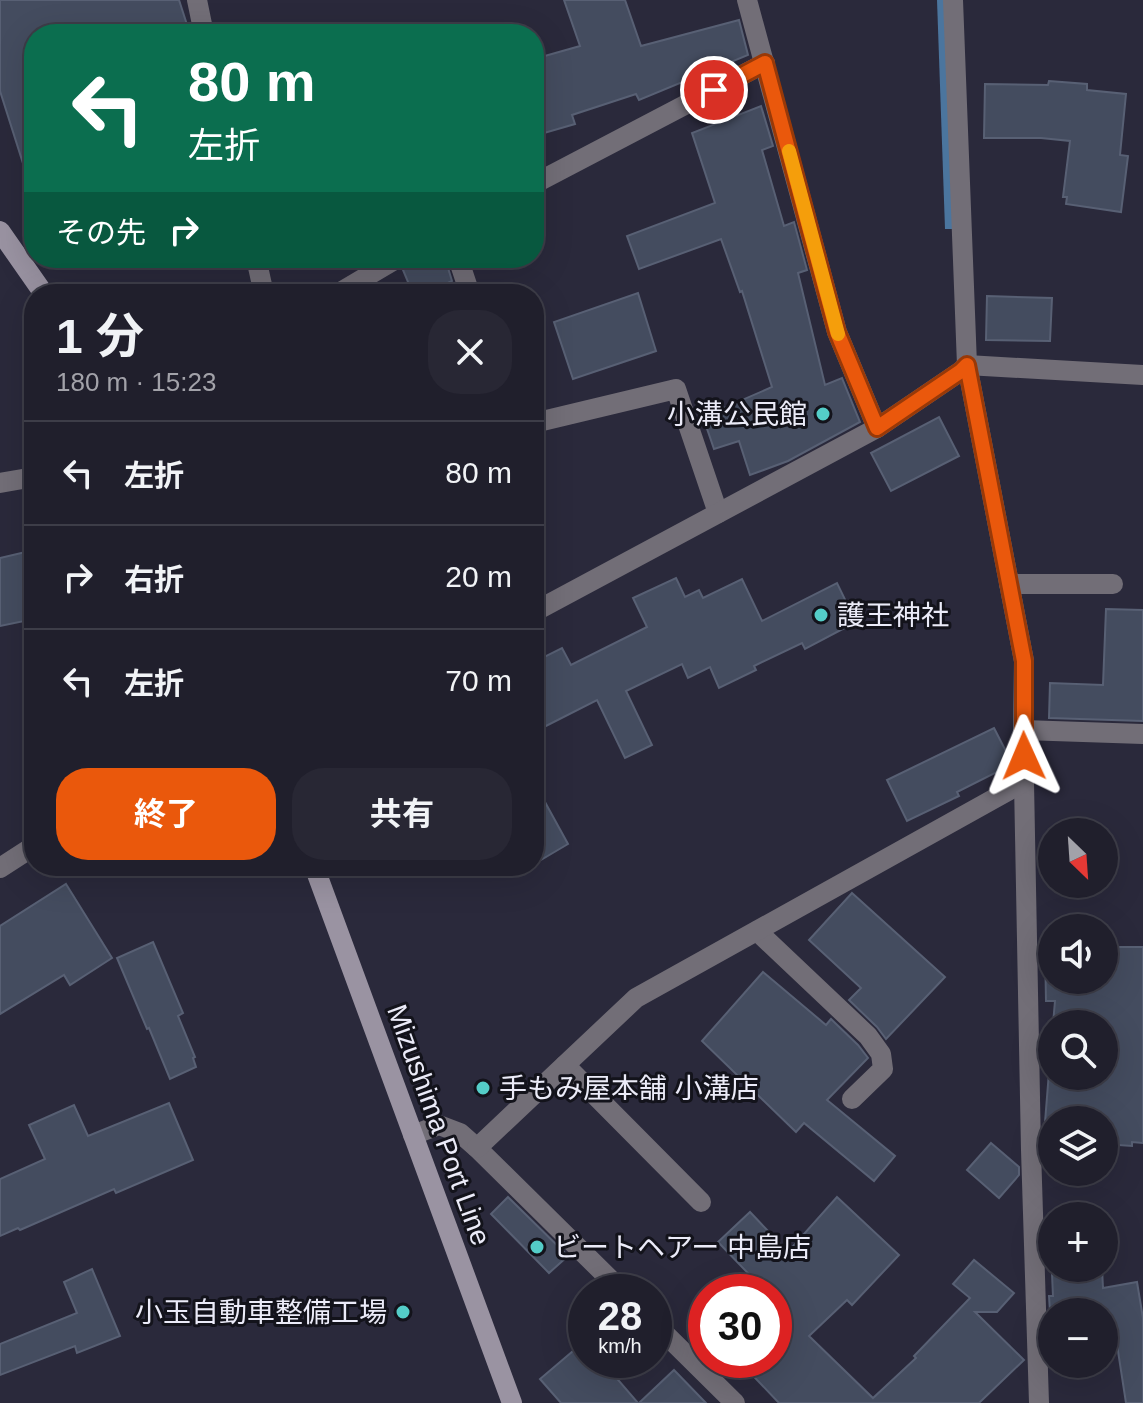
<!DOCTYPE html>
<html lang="ja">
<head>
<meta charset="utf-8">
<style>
	body { margin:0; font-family:Arial,"Noto Sans JP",sans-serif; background:#282734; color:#f1f3f6; height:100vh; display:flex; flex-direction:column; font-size:30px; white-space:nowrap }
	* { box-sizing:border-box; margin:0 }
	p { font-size:26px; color:#a2a2a9 }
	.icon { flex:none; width:44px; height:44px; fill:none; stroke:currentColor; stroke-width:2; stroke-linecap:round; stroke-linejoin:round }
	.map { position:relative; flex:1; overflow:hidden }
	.drawer { position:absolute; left:24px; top:284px; width:520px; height:592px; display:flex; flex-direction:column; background:#201f2c; border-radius:32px; box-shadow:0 8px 32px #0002,0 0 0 2px #3d3d48 }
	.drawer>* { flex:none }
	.hud { position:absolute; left:24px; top:24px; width:520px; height:244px; border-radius:32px; box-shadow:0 8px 32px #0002,0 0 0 2px #3d3d48; background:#0b6e4f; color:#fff; overflow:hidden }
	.needle { width:52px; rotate:155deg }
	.tools { position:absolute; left:1038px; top:818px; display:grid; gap:16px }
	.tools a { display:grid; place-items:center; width:80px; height:80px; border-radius:50%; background:#201f2c; box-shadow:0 8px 32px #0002,0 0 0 2px #3d3d48; font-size:40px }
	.speed { position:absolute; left:568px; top:1274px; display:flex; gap:16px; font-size:40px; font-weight:700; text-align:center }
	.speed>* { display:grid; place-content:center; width:104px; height:104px; border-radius:50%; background:#201f2c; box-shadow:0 8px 32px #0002,0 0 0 2px #3d3d48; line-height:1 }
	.speed small { font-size:20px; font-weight:400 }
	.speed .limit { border:12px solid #d22; background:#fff; color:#111 }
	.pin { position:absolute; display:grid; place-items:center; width:68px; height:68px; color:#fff; margin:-34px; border:4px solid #fff; border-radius:50%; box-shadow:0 2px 8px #0007 }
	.me { position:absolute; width:88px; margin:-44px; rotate:359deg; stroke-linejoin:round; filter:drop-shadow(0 0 6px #0008) }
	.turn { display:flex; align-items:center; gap:28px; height:168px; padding:0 32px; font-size:36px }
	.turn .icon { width:104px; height:104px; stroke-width:2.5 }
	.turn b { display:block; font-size:56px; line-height:68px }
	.then { display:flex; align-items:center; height:76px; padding:0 32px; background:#0003; gap:16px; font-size:30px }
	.round { display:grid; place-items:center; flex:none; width:84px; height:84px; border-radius:32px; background:#282734 }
	.summary { display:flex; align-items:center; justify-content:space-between; height:136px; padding:0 32px }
	h1 { font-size:48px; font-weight:700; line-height:60px }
	.primary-button { display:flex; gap:16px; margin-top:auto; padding:16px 32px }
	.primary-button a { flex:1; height:92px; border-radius:32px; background:#ea580c; color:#fff; font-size:32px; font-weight:700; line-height:92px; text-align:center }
	.primary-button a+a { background:#282734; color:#f1f3f6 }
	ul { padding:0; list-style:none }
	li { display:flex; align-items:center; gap:24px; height:104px; padding:0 32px; border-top:2px solid #3d3d48 }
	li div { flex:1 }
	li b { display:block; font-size:30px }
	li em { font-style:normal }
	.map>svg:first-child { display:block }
	.water { fill:#4b759e }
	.building { fill:#444c5f; stroke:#586074; stroke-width:2 }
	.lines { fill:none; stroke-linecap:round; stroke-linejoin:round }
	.minor { stroke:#726e77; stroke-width:20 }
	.secondary { stroke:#9a93a2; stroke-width:20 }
	.route-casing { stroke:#983908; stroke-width:20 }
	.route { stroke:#ea580c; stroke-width:14 }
	.slow { stroke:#f59e0b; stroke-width:14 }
	.poi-dot { fill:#54cdc8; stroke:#13131b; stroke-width:3 }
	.labels { text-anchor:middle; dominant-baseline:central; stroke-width:6; stroke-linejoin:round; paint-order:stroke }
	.poi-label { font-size:28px; fill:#ebebf8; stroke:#13131b; text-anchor:start }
	.street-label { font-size:28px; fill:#ebebf8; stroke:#13131b }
</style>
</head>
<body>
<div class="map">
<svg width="1143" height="1403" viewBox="0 0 1143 1403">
	<rect width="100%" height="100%" fill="#2a293b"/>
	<!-- water -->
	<polygon class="water" points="937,0 946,0 955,229 945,229"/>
	<!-- building -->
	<g class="building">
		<polygon points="0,0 179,0 190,34 34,34 34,178 28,179 0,91"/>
		<polygon points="564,0 625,0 641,46 739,20 748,55 639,100 636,94 572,115 575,124 534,136 534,59 580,46"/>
		<polygon points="1049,81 1087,84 1087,90 1126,94 1120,155 1128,156 1121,212 1066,204 1067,197 1063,197 1070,141 1041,138 984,138 985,84 1048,85"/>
		<polygon points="761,106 773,146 762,150 784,226 794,222 807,270 798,273 825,385 842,378 860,422 788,461 750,475 739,441 714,449 703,417 772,387 742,291 740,292 721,239 639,269 627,236 715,203 692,133"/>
		<polygon points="422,258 445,258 452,281 424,294 413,294 403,270 410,263"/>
		<polygon points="638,293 656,351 573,379 554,322"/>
		<polygon points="987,296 1052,298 1050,341 986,340"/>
		<polygon points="939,417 959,456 891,491 871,453"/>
		<polygon points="34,550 34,619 0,626 0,558"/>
		<polygon points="676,578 685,597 699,590 703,598 742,579 762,621 837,583 856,622 805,649 802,643 754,666 756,670 719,688 710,667 688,678 682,664 626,691 652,745 625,758 597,700 534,732 534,662 562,648 571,665 647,627 633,598"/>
		<polygon points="1106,609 1143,610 1143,721 1049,718 1050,683 1103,685"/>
		<polygon points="994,728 1011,761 1011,765 957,792 959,796 907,821 887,780"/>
		<polygon points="534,782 568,844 534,864"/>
		<polygon points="66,884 112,958 70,985 64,975 0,1014 0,926"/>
		<polygon points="852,893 945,977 886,1039 877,1027 849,1000 861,988 809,940"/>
		<polygon points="153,942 183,1013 178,1016 195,1057 193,1058 196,1067 170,1079 149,1028 147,1029 117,958"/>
		<polygon points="1045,946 1052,946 1052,980 1104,980 1104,947 1143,947 1143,1143 1132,1142 1132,1146 1104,1144 1104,1120 1052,1120 1052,1136 1044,1135 1052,1034 1052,1076 1104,1076 1104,1024 1053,1024 1055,1001 1046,1001"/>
		<polygon points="763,972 826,1025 831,1019 858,1045 868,1058 827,1100 895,1156 874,1181 804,1123 796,1132 702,1041"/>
		<polygon points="169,1103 193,1160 116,1193 114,1189 20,1230 18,1228 0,1236 0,1179 45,1159 29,1125 74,1105 88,1136"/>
		<polygon points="991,1143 1019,1167 1019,1175 999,1198 967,1170"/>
		<polygon points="508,1197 568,1256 549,1273 491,1214"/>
		<polygon points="837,1197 899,1255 852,1305 847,1300 809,1336 873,1398 916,1358 914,1356 970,1298 953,1284 974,1260 1014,1293 997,1312 975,1312 1024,1360 979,1403 779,1403 738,1360 774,1360 774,1292 766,1292 718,1242 750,1212 788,1252"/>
		<polygon points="1051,1252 1052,1268 1102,1268 1103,1288 1137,1282 1143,1318 1143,1403 1126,1403 1116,1338 1104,1339 1104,1312 1050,1312 1049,1296 1053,1296"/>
		<polygon points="92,1269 120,1336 77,1353 75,1346 0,1375 0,1344 77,1313 64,1282"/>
		<polygon points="586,1340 586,1360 601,1360 638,1403 561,1403 540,1379"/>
		<polygon points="674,1370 706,1403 639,1403"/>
	</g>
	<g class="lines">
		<!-- minor -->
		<g class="minor">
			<polyline points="197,0 204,34"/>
			<polyline points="747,0 837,332 877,428"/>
			<polyline points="953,0 967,365 1024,661 1023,730 1031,1150 1039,1403"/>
			<polyline points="534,184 765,63"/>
			<polyline points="256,258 264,294"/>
			<polyline points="458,258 470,294"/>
			<polyline points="337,294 398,258"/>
			<polyline points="534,423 676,389 718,513"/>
			<polyline points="0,483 34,477"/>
			<polyline points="1009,584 1113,584"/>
			<polyline points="534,612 877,428 961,371 967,365 1143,375"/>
			<polyline points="1023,730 1143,734"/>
			<polyline points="0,868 34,846"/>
			<polyline points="757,931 868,1036 881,1054 883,1069 852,1099"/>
			<polyline points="565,1065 701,1202"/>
			<polyline points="413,1135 439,1125 460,1133 477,1148 623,1292"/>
			<polyline points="477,1148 636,998 1024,782"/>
			<polyline points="654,1323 735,1403"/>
		</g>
		<!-- secondary -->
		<g class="secondary">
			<polyline points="0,231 44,294"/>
			<polyline points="314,866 512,1403"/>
		</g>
	</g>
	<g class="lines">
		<!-- route casing -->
		<g class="route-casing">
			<polyline id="route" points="714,90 765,63 837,332 877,428 961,371 967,365 1024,661 1024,756"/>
		</g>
		<!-- route -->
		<use href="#route" class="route"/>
		<!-- slow -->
		<polyline class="slow" points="789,151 838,334"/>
	</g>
	<!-- markers -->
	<g class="poi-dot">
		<circle cx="823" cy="414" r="8"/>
		<circle cx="821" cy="615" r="8"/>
		<circle cx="483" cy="1088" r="8"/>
		<circle cx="537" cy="1247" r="8"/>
		<circle cx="403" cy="1312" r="8"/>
	</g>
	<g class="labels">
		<!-- poi labels -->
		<g class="poi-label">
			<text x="807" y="414" text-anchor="end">小溝公民館</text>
			<text x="837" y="615">護王神社</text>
			<text x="499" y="1088">手もみ屋本舗 小溝店</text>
			<text x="553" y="1247">ビートヘアー 中島店</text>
			<text x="387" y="1312" text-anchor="end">小玉自動車整備工場</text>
		</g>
		<!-- street labels -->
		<g class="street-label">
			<text transform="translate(439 1125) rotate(70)">Mizushima Port Line</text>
		</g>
	</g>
</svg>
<div class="tools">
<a><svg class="needle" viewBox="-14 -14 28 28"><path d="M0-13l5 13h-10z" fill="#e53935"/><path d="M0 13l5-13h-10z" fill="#a2a2a9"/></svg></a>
<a><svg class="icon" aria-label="sound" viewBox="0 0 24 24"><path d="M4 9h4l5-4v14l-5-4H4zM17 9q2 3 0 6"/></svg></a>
<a><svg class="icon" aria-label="search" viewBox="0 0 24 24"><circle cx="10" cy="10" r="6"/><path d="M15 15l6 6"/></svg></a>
<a><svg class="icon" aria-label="layers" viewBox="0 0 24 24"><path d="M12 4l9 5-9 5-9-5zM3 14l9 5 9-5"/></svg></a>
<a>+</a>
<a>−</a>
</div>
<div class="speed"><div>28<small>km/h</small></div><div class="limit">30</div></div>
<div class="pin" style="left:714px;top:90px;background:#d93025"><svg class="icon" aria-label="arrive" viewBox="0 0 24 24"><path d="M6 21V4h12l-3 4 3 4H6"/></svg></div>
<svg class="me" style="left:1024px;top:756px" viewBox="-20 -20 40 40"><path d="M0-17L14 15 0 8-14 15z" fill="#ea580c" stroke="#fff" stroke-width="4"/></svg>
<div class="hud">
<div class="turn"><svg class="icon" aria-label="left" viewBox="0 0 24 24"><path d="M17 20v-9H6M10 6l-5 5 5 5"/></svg><div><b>80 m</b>左折</div></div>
<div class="then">その先<svg class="icon" aria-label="right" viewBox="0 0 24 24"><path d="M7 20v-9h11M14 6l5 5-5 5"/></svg></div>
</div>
<section class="drawer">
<div class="summary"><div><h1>1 分</h1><p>180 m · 15:23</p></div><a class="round"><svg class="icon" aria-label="close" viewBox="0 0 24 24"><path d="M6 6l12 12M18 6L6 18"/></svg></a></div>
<ul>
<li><svg class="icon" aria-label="left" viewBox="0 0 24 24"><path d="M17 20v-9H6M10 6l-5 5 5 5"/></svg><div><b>左折</b></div><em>80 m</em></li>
<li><svg class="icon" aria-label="right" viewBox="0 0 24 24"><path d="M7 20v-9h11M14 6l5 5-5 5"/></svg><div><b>右折</b></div><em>20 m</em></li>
<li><svg class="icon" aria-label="left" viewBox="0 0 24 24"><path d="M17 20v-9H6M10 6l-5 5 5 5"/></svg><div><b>左折</b></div><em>70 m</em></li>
</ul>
<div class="primary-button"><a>終了</a><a>共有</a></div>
</section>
</div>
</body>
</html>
